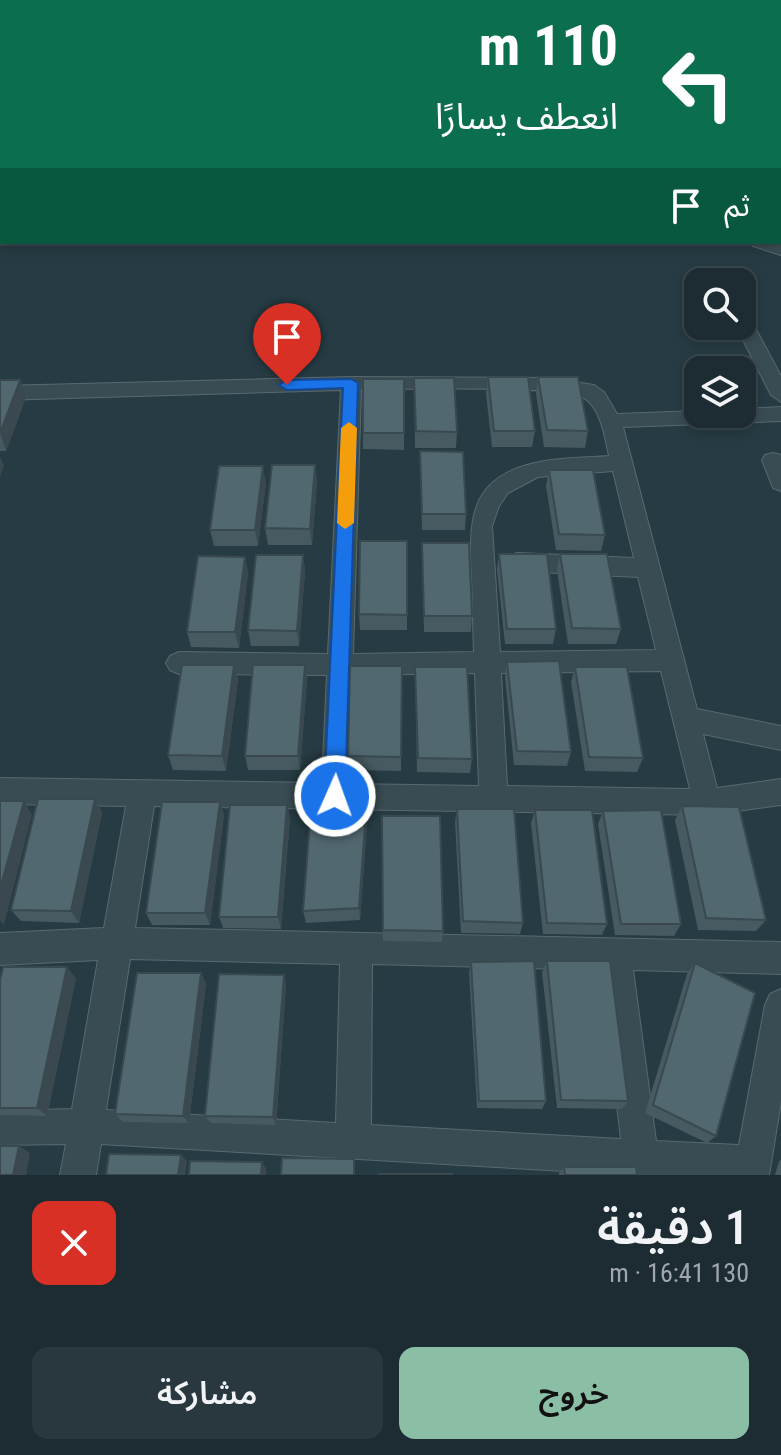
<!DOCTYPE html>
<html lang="ar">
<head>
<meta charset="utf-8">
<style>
	body { margin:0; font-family:"Roboto Condensed","Noto Sans Arabic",sans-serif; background:#29383e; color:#f1f3f6; direction:rtl; height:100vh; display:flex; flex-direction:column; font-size:30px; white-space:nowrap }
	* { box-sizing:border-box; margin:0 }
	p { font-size:26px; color:#a0a7ac }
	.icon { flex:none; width:44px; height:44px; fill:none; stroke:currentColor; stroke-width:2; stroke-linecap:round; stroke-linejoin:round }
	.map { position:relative; height:1175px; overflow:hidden; direction:ltr }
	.drawer { display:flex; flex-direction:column; background:#1c2c32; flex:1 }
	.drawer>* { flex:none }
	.banner { position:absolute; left:0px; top:0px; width:782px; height:244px; box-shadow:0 4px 12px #0003,0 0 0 2px #3a484d; direction:rtl; background:#0b6e4f; color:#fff; overflow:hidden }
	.buttons { position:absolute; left:684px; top:268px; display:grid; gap:16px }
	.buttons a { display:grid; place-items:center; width:72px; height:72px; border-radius:16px; background:#1c2c32; box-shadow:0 4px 12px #0003,0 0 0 2px #3a484d; font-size:40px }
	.pin { position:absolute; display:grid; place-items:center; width:68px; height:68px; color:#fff; margin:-82px -34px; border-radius:50% 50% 50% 0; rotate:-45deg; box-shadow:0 0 8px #0007 }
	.pin .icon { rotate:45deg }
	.me { position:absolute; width:88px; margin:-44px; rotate:2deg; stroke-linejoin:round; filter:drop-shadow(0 0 6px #0008) }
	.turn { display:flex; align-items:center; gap:28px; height:168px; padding:0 32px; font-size:36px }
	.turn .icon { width:104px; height:104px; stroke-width:2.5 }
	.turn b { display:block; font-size:56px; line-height:68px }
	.then { display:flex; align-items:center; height:76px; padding:0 32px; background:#0003; gap:16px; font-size:30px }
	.round { display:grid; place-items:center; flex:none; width:84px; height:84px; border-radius:16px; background:#29383e }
	.overview { display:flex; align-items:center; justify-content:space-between; height:136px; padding:0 32px }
	h1 { font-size:48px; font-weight:600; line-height:60px }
	.cta { display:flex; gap:16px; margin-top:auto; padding:16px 32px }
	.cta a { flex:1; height:92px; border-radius:16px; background:#8abfa5; color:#111; font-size:32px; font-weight:600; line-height:92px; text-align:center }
	.cta a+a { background:#29383e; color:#f1f3f6 }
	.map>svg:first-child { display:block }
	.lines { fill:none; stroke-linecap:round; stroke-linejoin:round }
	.minor-casing { stroke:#596970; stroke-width:2 }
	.minor { fill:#3a4c53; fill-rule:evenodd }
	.wall { fill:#475961 }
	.shaded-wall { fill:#39494f }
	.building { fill:#526871; stroke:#39494f; stroke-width:2 }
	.route { fill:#1a73e8; stroke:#114b97; stroke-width:2 }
	.slow { fill:#f59e0b }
</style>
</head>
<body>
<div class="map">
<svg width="781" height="1175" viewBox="0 0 781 1175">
	<rect width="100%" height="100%" fill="#263b43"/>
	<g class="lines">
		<!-- minor casing -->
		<g class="minor-casing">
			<g id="minor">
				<rect x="181" y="0" width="12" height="2"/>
				<rect x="448" y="0" width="12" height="2"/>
				<rect x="0" y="29" width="2" height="8"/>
				<rect x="780" y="31" width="1" height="8"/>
				<rect x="0" y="111" width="2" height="8"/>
				<rect x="780" y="111" width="1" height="8"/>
				<rect x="780" y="157" width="1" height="10"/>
				<polygon points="750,242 781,244 781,255 753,246"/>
				<polygon points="742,314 751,320 781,376 781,402 771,395 736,326 742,326"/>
				<path d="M351 377 547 378 594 385 604 392 617 414 698 411V414H742V409L781 407V421L623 427 697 709 781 726V750L703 734 717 788 781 779V805L707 815 154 806 135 928 781 942V974L633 970 656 1141 739 1145 765 1005 770 994 781 989V1102L769 1175H635L101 1144 96 1175H60L66 1144 0 1145V1111L72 1109 98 960 0 965V933L104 928 126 806 0 804V778L322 783 327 675 179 674 170 670 166 663 170 656 179 652 328 654 341 390 0 400V386ZM361 389C396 390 569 383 587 400 602 413 605 438 609 456 585 458 559 457 535 463 468 478 469 521 472 578 473 603 473 628 474 652L353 654ZM613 471 634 558 517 553 509 556 505 562 509 568 517 571 638 577 656 650 500 652 492 526 499 506 508 493 538 477ZM661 671 690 789 507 786 501 673ZM475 673 479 786 349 784 353 675ZM130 959 340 964 336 1123 106 1110ZM372 964 601 970 621 1139 371 1125Z"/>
				<polygon points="773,453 781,455 781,491 773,488 762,460 765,455"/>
			</g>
		</g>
		<!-- minor -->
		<use href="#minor" class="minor"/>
	</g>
	<!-- wall -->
	<g class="wall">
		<polygon points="488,377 535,431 532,447 492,447 486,394"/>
		<polygon points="538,377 588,431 585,448 544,447 536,394"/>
		<polygon points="414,378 457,432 456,448 415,448"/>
		<polygon points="404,379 404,450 363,449 363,433"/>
		<polygon points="0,380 26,397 6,451 0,451"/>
		<polygon points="420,451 466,514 465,530 422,530"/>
		<polygon points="315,465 317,481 312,545 268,545 265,528"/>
		<polygon points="549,470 605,535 601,551 556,550 546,486"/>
		<polygon points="266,483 258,546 214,546 210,530"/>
		<polygon points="407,541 407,630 360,630 359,614"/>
		<polygon points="422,543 472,616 471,632 424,632"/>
		<polygon points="499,554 556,629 553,644 505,644 497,570"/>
		<polygon points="560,554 621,629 616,644 568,644 557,570"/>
		<polygon points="303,555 305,571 299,646 251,646 248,630"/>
		<polygon points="245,557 248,573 239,648 191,647 187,632"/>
		<polygon points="507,662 571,752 567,766 514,765 505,677"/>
		<polygon points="234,665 238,680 226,771 173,770 168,755"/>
		<polygon points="305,665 307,680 300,770 248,770 245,756"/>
		<polygon points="402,666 401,771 349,770 348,756"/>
		<polygon points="415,667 472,759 470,773 417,772"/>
		<polygon points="575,667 643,758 637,772 585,771 571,682"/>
		<polygon points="95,799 102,813 79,923 21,921 11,910"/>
		<polygon points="220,802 224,815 210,925 152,925 146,913"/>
		<polygon points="287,805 290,818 281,929 223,928 219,917"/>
		<polygon points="682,806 766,920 756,931 698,930 675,820"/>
		<polygon points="457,809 523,923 520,934 461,933 455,822"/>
		<polygon points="535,810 607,924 602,935 543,934 531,823"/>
		<polygon points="366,811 367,824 360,920 306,923 303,911"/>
		<polygon points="603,811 681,924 674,936 615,935 598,824"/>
		<polygon points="382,816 443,931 442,942 383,941"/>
		<polygon points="547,961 628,1101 622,1109 557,1108 542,972"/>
		<polygon points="471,962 546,1101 542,1109 477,1108 469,972"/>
		<polygon points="695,963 716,1136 707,1143 645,1113 687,974"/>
		<polygon points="201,973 206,984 189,1123 123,1122 115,1114"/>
		<polygon points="284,975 286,985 276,1125 211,1123 205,1116"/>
		<polygon points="76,978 47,1116 0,1115 0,980"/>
		<polygon points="781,1160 781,1175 775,1175 779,1161"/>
		<polygon points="564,1167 637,1175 559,1175 559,1173"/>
	</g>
	<!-- shaded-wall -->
	<g class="shaded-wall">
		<polygon points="20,380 26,397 6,451 0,433"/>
		<polygon points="0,456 4,466 0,477"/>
		<polygon points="315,465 317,481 312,545 310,529"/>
		<polygon points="263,466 266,483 258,546 255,530"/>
		<polygon points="303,555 305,571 299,646 297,631"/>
		<polygon points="245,557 248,573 239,648 235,632"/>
		<polygon points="234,665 238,680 226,771 222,756"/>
		<polygon points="305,665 307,680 300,770 298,756"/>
		<polygon points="95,799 102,813 79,923 71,911"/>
		<polygon points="24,801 32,815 4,925 0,921 0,889"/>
		<polygon points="220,802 224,815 210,925 205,913"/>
		<polygon points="287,805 290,818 281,929 278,917"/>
		<polygon points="366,811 367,824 360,920 359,908"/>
		<polygon points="67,967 76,978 47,1116 37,1108"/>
		<polygon points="201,973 206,984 189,1123 183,1116"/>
		<polygon points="284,975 286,985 276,1125 273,1117"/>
		<polygon points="19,1146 30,1153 26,1175 13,1175"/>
		<polygon points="181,1155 187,1161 185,1175 178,1175"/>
		<polygon points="262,1162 266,1168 266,1175 261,1175"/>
	</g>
	<!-- building -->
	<g class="building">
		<polygon points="488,377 528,377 535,431 494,431"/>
		<polygon points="538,377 578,377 588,431 547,430"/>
		<polygon points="414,378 454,378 457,432 416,431"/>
		<rect x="363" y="379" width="41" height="54"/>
		<polygon points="0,380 20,380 0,433"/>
		<polygon points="420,451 463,452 466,514 422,514"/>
		<polygon points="272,465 315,465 310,529 265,528"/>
		<polygon points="219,466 263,466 255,530 210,530"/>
		<polygon points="549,470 593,470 605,535 559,534"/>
		<polygon points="360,541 407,541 407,615 359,614"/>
		<polygon points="422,543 469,543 472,616 424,616"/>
		<polygon points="499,554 547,554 556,629 507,629"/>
		<polygon points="560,554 607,554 621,629 572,628"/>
		<polygon points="256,555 303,555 297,631 248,630"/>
		<polygon points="198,556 245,557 235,632 187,632"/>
		<polygon points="559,661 571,752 517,751 507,662"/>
		<polygon points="182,665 234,665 222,756 168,755"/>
		<polygon points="253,665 305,665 298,756 245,756"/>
		<polygon points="350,666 402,666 401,757 348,756"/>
		<polygon points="415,667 467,667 472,759 418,758"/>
		<polygon points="575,667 627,667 643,758 589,757"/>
		<polygon points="38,799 95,799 71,911 11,910"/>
		<polygon points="0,801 24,801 0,889"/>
		<polygon points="162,802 220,802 205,913 146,913"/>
		<polygon points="230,805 287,805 278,917 219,917"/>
		<polygon points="682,806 739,807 766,920 706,918"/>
		<polygon points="311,807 366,811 359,908 303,911"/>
		<polygon points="457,809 514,809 523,923 463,921"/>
		<polygon points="535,810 592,810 607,924 547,923"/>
		<polygon points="661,810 681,924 621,924 603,811"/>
		<polygon points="382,816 440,816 443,931 383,930"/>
		<polygon points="534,961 546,1101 479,1101 471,962"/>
		<polygon points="547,961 610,961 628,1101 561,1100"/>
		<polygon points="695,963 755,993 716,1136 653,1105"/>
		<polygon points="3,967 67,967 37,1108 0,1108 0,980"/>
		<polygon points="137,973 201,973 183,1116 115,1114"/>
		<polygon points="219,974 284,975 273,1117 205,1116"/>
		<polygon points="0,1146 19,1146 13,1175 0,1175"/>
		<polygon points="109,1154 181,1155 178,1175 106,1175"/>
		<polygon points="282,1158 354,1159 354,1175 281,1175"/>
		<polygon points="190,1161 262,1162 261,1175 189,1175"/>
		<polygon points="564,1167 636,1167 637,1175 565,1175"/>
		<rect x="379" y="1174" width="73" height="1"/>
	</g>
	<!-- route -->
	<polygon class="route" points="351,379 358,383 345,796 342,803 335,806 327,803 324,796 343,388 287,390 279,385 287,380"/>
	<!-- slow -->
	<polygon class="slow" points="349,422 357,428 354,523 345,529 337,523 341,428"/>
</svg>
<div class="buttons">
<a><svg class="icon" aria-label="search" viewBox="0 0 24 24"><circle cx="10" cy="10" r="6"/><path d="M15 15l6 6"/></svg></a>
<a><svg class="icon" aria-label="layers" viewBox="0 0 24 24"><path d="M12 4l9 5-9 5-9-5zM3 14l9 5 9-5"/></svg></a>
</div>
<div class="pin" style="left:287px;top:385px;background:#d93025"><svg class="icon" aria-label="arrive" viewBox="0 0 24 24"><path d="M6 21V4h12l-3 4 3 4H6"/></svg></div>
<svg class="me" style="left:335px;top:796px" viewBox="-20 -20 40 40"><circle r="17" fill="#1a73e8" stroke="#fff" stroke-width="3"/><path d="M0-11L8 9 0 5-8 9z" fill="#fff"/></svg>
<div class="banner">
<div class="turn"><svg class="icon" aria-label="left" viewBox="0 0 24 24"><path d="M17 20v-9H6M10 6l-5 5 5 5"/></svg><div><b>110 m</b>انعطف يسارًا</div></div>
<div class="then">ثم<svg class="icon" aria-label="arrive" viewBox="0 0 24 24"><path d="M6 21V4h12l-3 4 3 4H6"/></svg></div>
</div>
</div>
<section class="drawer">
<div class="overview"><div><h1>1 دقيقة</h1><p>130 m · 16:41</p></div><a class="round" style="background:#d93025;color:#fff"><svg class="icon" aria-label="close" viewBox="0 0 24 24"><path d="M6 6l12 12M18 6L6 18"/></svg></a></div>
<div class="cta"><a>خروج</a><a>مشاركة</a></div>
</section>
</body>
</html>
